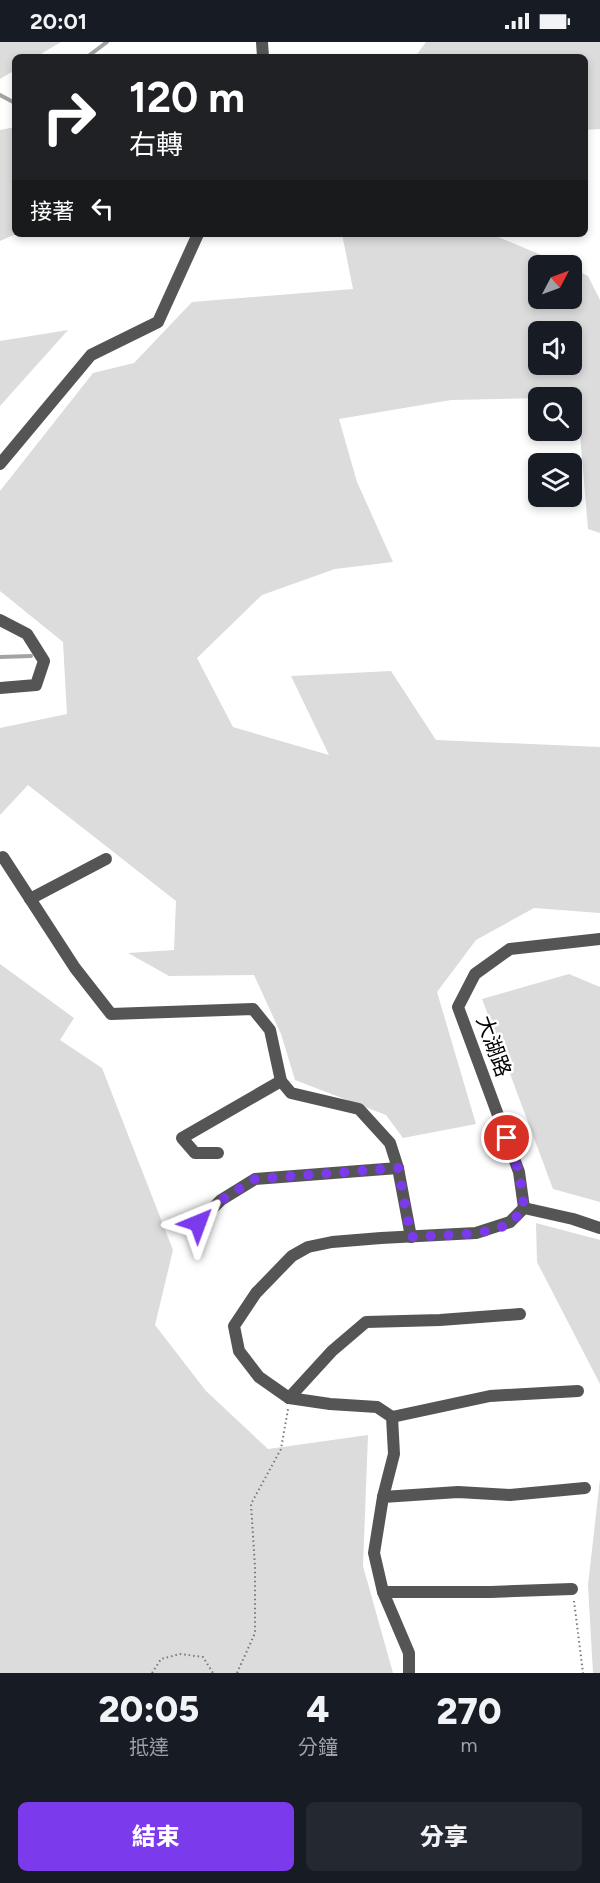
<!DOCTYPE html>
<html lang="zh-TW">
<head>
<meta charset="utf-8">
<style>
	body { margin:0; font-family:Figtree,"Noto Sans TC",sans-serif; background:#242831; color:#f1f3f6; height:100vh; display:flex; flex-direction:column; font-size:22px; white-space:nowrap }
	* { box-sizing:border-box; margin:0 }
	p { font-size:20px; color:#9ea1a6 }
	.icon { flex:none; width:33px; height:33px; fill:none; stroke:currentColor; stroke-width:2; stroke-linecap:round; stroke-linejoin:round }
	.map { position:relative; height:1631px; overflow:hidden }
	.side { display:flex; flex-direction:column; background:#171b24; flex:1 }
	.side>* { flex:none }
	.top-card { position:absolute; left:12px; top:12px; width:576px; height:183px; border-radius:9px; box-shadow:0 3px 9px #0003; background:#202124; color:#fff; overflow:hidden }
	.needle { width:39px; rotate:49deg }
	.buttons { position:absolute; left:528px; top:213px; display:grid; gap:12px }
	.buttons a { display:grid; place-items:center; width:54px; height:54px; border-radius:9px; background:#171b24; box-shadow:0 3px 9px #0003; font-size:30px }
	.pin { position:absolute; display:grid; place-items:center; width:51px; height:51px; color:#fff; margin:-26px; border:3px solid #fff; border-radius:50%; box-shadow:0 2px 6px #0007 }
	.me { position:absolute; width:66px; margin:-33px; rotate:44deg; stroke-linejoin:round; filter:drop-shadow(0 0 4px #0008) }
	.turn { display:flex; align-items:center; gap:21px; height:126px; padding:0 18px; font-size:27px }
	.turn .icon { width:78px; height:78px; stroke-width:2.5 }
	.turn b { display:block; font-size:42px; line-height:51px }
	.then { display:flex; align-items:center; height:57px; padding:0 18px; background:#0003; gap:12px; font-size:22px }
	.eta { display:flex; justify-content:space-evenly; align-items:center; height:102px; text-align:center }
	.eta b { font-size:36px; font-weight:800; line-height:42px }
	.button { display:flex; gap:12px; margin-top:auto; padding:12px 18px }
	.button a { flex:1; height:69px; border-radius:9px; background:#7c3aed; color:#fff; font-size:24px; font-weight:800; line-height:69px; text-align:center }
	.button a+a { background:#242831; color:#f1f3f6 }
	.status { display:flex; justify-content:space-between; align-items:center; height:42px; padding:0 30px; background:#171b24; direction:ltr }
	.status svg { height:16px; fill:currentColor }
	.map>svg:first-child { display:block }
	.green { fill:#dcdcdc; fill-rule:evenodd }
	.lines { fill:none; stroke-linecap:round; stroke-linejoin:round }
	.stream { stroke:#a3a3a3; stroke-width:4 }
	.path { stroke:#777; stroke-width:2; stroke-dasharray:1.5 3; stroke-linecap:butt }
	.minor { stroke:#555; stroke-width:12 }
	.tertiary { stroke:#555; stroke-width:12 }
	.route { stroke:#7c3aed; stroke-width:10; stroke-dasharray:0 18 }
	.labels { text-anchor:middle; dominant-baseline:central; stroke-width:5; stroke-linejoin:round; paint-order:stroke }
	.street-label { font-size:21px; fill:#000; stroke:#fff }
</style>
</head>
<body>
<div class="status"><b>20:01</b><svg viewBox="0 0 49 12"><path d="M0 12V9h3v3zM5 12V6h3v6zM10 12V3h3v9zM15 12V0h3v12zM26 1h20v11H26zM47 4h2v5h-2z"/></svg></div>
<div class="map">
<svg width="600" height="1631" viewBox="0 0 600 1631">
	<rect width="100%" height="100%" fill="#fff"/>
	<!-- green -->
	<g class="green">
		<polygon points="0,0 61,0 36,15 15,15 15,28 0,37"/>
		<polygon points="426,0 600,0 600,87 585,88 585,15 415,15"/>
		<polygon points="15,85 16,192 0,199 0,88"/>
		<path d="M342 192H491L565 223 538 224V256H572V226L588 234 600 258V491L588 487 577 357 538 356 451 358 339 377 357 440 393 520 335 527 262 553 197 616 233 685 329 713 291 634 391 629 436 698 600 705V871L534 866 476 898 437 950 476 1082 403 1096 386 1073 295 1038 281 992 254 933 169 934 128 911 174 908 176 859 28 743 0 773V686L67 672 63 600 0 549V449L93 331 134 321 192 260 353 247ZM538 290H572V322H538Z"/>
		<polygon points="68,288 0,364 0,299"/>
		<polygon points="0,922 74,976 60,998 102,1026 173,1208 155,1283 206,1349 268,1407 368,1393 363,1524 393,1631 0,1631"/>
		<polygon points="569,932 600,945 600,1160 553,1147 482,957"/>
		<polygon points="536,1181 600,1198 600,1342 537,1220"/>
		<polygon points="600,1437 600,1631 593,1631 588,1543"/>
	</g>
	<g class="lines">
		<!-- stream -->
		<g class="stream">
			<polyline points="87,15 107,0"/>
			<polyline points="0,53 15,61"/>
			<polyline points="0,615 31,614"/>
		</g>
		<!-- path -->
		<g class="path">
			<polyline points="574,1559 583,1631"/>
			<polyline points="152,1631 161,1617 180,1612 203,1615 213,1631"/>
			<polyline points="237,1631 255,1591 255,1525 251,1462 281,1407 288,1367"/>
		</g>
		<!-- minor -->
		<g class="minor">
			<polyline points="262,0 263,15"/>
			<polyline points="0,422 91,313 158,280 198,192"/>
			<polyline points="0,578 27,592 44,619 36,643 0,646"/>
			<polyline points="3,815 75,926 111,972 253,967 270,988 281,1039 291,1051 359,1067 390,1101 398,1126 411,1195"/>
			<polyline points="30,857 106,817"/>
			<polyline points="218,1111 195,1111 182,1096 281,1039"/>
			<polyline points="198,1181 221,1158 255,1137 398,1126"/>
			<polyline points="289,1356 332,1309 366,1280 440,1278 520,1272"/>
			<polyline points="392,1375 490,1354 578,1349"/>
			<polyline points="383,1455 458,1450 510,1453 585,1446"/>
			<polyline points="383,1550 491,1550 572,1547"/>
			<polyline points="409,1631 409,1611 383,1550 374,1511 383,1455 394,1412 392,1375 377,1365 330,1362 289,1356 259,1335 239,1309 234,1284 256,1251 292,1214 308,1205 332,1200 381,1196 476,1191 510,1180 524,1166 573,1177 600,1186"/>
		</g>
		<!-- tertiary -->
		<polyline class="tertiary" points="524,1166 519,1130 458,965 475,932 510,907 600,897"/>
	</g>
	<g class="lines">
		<!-- route -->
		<path class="route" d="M198 1181 221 1158 255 1137 398 1126 411 1195C437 1193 489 1195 511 1180 516 1177 520 1170 524 1166L519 1130 507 1096"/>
	</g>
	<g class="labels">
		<!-- street labels -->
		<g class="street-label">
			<text transform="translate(494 1004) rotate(70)">大湖路</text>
		</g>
	</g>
</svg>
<div class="buttons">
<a><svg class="needle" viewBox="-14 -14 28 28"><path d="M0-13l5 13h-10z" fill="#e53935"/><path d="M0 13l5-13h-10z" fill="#9ea1a6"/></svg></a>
<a><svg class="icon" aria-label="sound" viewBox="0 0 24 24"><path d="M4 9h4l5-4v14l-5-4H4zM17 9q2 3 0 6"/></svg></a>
<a><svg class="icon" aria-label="search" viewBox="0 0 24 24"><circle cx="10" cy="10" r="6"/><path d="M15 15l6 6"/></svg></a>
<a><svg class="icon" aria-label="layers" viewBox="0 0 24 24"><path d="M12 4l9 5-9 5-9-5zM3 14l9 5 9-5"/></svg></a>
</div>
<div class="pin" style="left:507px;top:1096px;background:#d93025"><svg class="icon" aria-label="arrive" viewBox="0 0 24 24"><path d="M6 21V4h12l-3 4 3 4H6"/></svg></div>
<svg class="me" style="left:198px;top:1181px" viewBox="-20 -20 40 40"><path d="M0-17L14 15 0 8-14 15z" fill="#7c3aed" stroke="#fff" stroke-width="4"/></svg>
<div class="top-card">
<div class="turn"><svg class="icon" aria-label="right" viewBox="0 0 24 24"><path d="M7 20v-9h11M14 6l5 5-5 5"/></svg><div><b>120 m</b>右轉</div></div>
<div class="then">接著<svg class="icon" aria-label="left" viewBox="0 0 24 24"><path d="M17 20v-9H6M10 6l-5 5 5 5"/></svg></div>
</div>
</div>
<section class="side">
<div class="eta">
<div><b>20:05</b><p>抵達</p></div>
<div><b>4</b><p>分鐘</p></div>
<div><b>270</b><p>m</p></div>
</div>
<div class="button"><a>結束</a><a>分享</a></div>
</section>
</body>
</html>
